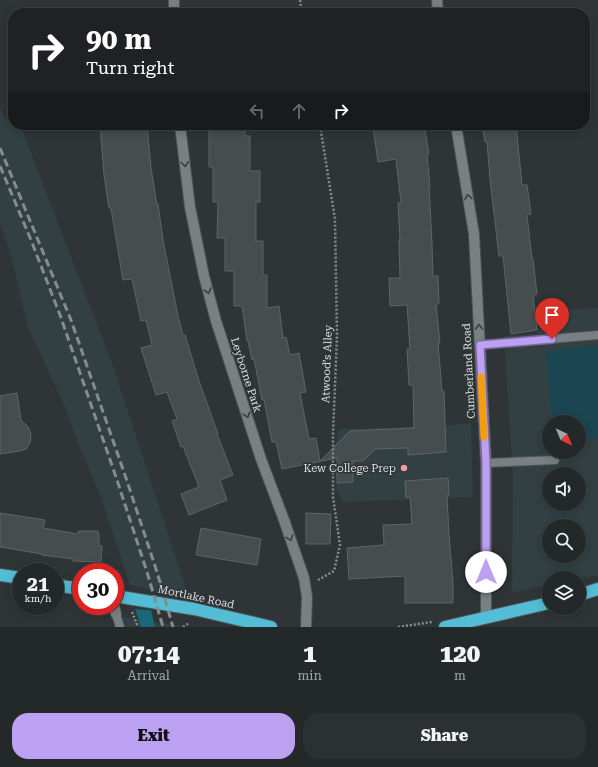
<!DOCTYPE html>
<html lang="en">
<head>
<meta charset="utf-8">
<style>
	body { margin:0; font-family:"Roboto Serif",serif; background:#2b3031; color:#f1f3f6; height:100vh; display:flex; flex-direction:column; font-size:15px; white-space:nowrap }
	* { box-sizing:border-box; margin:0 }
	p { font-size:13px; color:#a3a6a8 }
	.icon { flex:none; width:22px; height:22px; fill:none; stroke:currentColor; stroke-width:2; stroke-linecap:round; stroke-linejoin:round }
	.map { position:relative; height:627px; overflow:hidden }
	.drawer { display:flex; flex-direction:column; background:#232829; flex:1 }
	.drawer>* { flex:none }
	.guide { position:absolute; left:8px; top:8px; width:582px; height:122px; border-radius:16px; box-shadow:0 2px 10px #0003,0 0 0 1px #404446; background:#202124; color:#fff; overflow:hidden }
	.needle { width:26px; rotate:136deg }
	.buttons { position:absolute; left:542px; top:415px; display:grid; gap:8px }
	.buttons a { display:grid; place-items:center; width:44px; height:44px; border-radius:50%; background:#232829; box-shadow:0 2px 10px #0003,0 0 0 1px #404446; font-size:20px }
	.speed { position:absolute; left:12px; top:563px; display:flex; gap:8px; font-size:20px; font-weight:700; text-align:center }
	.speed>* { display:grid; place-content:center; width:52px; height:52px; border-radius:50%; background:#232829; box-shadow:0 2px 10px #0003,0 0 0 1px #404446; line-height:1 }
	.speed small { font-size:10px; font-weight:400 }
	.speed .limit { border:6px solid #d22; background:#fff; color:#111 }
	.pin { position:absolute; display:grid; place-items:center; width:34px; height:34px; color:#fff; margin:-41px -17px; border-radius:50% 50% 50% 0; rotate:-45deg; box-shadow:0 0 4px #0007 }
	.pin .icon { rotate:45deg }
	.me { position:absolute; width:44px; margin:-22px; rotate:0deg; stroke-linejoin:round; filter:drop-shadow(0 0 3px #0008) }
	.turn { display:flex; align-items:center; gap:14px; height:84px; padding:0 12px; font-size:18px }
	.turn .icon { width:52px; height:52px; stroke-width:2.5 }
	.turn b { display:block; font-size:28px; line-height:34px }
	.lanes { display:flex; align-items:center; height:38px; padding:0 12px; background:#0003; justify-content:center; gap:20px; direction:ltr }
	.lanes .off { opacity:.35 }
	.eta { display:flex; justify-content:space-evenly; align-items:center; height:68px; text-align:center }
	.eta b { font-size:24px; font-weight:800; line-height:28px }
	.cta { display:flex; gap:8px; margin-top:auto; padding:8px 12px }
	.cta a { flex:1; height:46px; border-radius:16px; background:#bca0f2; color:#111; font-size:16px; font-weight:800; line-height:46px; text-align:center }
	.cta a+a { background:#2b3031; color:#f1f3f6 }
	.map>svg:first-child { display:block }
	.built { fill:#324043; fill-rule:evenodd }
	.green { fill:#1a4651 }
	.forest { fill:#1a6778 }
	.building { fill:#464d4f; stroke:#5e6567 }
	.lines { fill:none; stroke-linecap:round; stroke-linejoin:round }
	.lane-casing { stroke:#4e5354; stroke-width:10 }
	.street-casing { stroke:#4e5354; stroke-width:12 }
	.highway-casing { stroke:#4e5354; stroke-width:14 }
	.path { stroke:#888d8e; stroke-width:2.5; stroke-dasharray:2 2; stroke-linecap:butt }
	.lane { stroke:#798082; stroke-width:8 }
	.street { stroke:#798082; stroke-width:10 }
	.highway { stroke:#53bdd6; stroke-width:12 }
	.rail { stroke:#868b8c; stroke-width:3; stroke-dasharray:8 4; stroke-linecap:butt }
	.oneway { stroke:#3a4042 }
	.route-casing { stroke:#7a689d; stroke-width:10 }
	.route { stroke:#bca0f2; stroke-width:7 }
	.slow { stroke:#f59e0b; stroke-width:7 }
	.poi-dot { fill:#f29aad; stroke:#2f3537; stroke-width:1.5 }
	.labels { text-anchor:middle; dominant-baseline:central; stroke-width:3; stroke-linejoin:round; paint-order:stroke }
	.street-label { font-size:11px; fill:#dbdfe0; stroke:#2f3537 }
	.poi-label { font-size:11px; fill:#dbdfe0; stroke:#2f3537; text-anchor:end }
</style>
</head>
<body>
<div class="map">
<svg width="598" height="627" viewBox="0 0 598 627">
	<rect width="100%" height="100%" fill="#2f3537"/>
	<!-- built -->
	<g class="built">
		<polygon points="0,109 4,118 13,116 13,125 20,125 112,363 189,598 130,585 101,497 79,445 64,405 28,327 10,252 0,223"/>
		<path d="M598 308V575L579 579V578H549V585L512 592 513 475 504 336 536 334 553 311ZM549 422H579V452H549ZM549 474H579V504H549ZM549 526H579V556H549Z"/>
		<polygon points="471,423 473,497 342,502 342,499 337,491 336,444 338,429 445,426"/>
		<polygon points="123,617 187,627 125,627"/>
	</g>
	<!-- green -->
	<polygon class="green" points="598,346 598,438 579,439 579,422 552,422 546,351"/>
	<!-- forest -->
	<polygon class="forest" points="135,609 151,610 155,627 141,627"/>
	<!-- building -->
	<g class="building">
		<polygon points="100,125 147,125 151,168 157,205 158,204 163,240 178,316 183,335 185,335 199,381 218,434 217,434 233,475 220,480 227,500 189,515 181,494 199,487 183,446 181,447 172,421 177,419 167,392 156,395 141,348 152,345 146,320 141,321 132,279 123,280 111,208 109,208 104,175"/>
		<polygon points="209,125 245,125 245,136 250,136 250,171 260,171 260,202 256,202 256,241 263,241 263,275 267,275 267,308 279,306 283,338 286,337 290,355 299,353 306,392 300,393 309,439 316,438 320,461 350,431 414,428 413,385 409,385 407,349 410,349 407,305 390,306 389,278 400,278 399,240 400,240 398,203 401,203 396,159 378,162 373,127 383,125 424,125 429,154 427,154 430,187 429,187 432,243 433,276 438,276 439,304 436,304 440,343 438,343 442,391 444,391 446,452 408,455 408,448 375,449 363,461 353,461 353,482 337,483 337,458 282,469 276,442 272,442 264,400 262,400 254,359 252,360 248,341 247,341 242,306 234,306 234,271 225,271 225,238 217,238 218,202 213,202 213,167 209,167"/>
		<polygon points="482,125 516,125 522,185 527,185 531,214 527,215 532,259 533,259 537,294 533,295 537,330 511,334 503,256 499,256 490,179 487,142 485,142"/>
		<polygon points="17,393 21,420 28,427 31,434 30,443 26,449 20,451 0,454 0,396"/>
		<polygon points="448,478 449,495 447,495 449,535 453,583 453,603 405,603 405,576 349,579 347,548 384,545 383,525 412,524 410,497 406,498 405,481"/>
		<polygon points="0,513 45,520 43,528 78,534 78,531 98,531 98,534 99,533 99,546 102,546 101,562 73,561 73,559 42,555 42,554 0,547"/>
		<polygon points="306,513 331,514 330,544 306,544"/>
		<polygon points="201,528 261,539 257,565 196,555"/>
	</g>
	<g class="lines">
		<!-- lane casing -->
		<g class="lane-casing">
			<g id="lane">
				<polyline points="480,345 598,335"/>
				<polyline points="486,463 555,460"/>
				<polyline points="116,614 120,627"/>
			</g>
		</g>
		<!-- street casing -->
		<g class="street-casing">
			<g id="street">
				<polyline points="174,0 174,13"/>
				<polyline points="437,0 438,13"/>
				<polyline points="180,125 190,207 204,276 216,321 261,459 284,520 304,578 307,597 306,627"/>
				<polyline points="456,125 474,234 486,463 486,618"/>
				<polyline points="114,606 116,614"/>
			</g>
		</g>
		<!-- highway casing -->
		<g class="highway-casing">
			<g id="highway">
				<polyline points="0,575 21,578"/>
				<polyline points="55,585 81,589"/>
				<polyline points="579,595 598,589"/>
				<polyline points="115,596 194,609 271,627"/>
				<polyline points="445,627 549,603"/>
			</g>
		</g>
		<!-- path -->
		<g class="path">
			<polyline points="300,0 302,13"/>
			<polyline points="318,580 334,571 340,545 333,497 333,434 337,336 335,219 320,125"/>
			<polyline points="132,612 138,627"/>
			<polyline points="183,627 189,623"/>
			<polyline points="398,627 432,622"/>
		</g>
		<!-- lane -->
		<use href="#lane" class="lane"/>
		<!-- street -->
		<use href="#street" class="street"/>
		<!-- highway -->
		<use href="#highway" class="highway"/>
		<!-- rail -->
		<g class="rail">
			<polyline points="0,148 71,320 126,478 157,572 173,627"/>
			<polyline points="0,166 31,240 60,315 116,477 147,572 163,627"/>
		</g>
	</g>
	<!-- one-way arrows -->
	<defs><path id="oneway-chevron" d="M-2-3.5L2.5 0L-2 3.5" fill="none" stroke-width="1.6" stroke-linecap="round" stroke-linejoin="round"/></defs>
	<g class="oneway">
		<use href="#oneway-chevron" transform="translate(185 164) rotate(83)"/>
		<use href="#oneway-chevron" transform="translate(468 197) rotate(-99)"/>
		<use href="#oneway-chevron" transform="translate(208 291) rotate(74)"/>
		<use href="#oneway-chevron" transform="translate(479 327) rotate(-93)"/>
		<use href="#oneway-chevron" transform="translate(247 415) rotate(72)"/>
		<use href="#oneway-chevron" transform="translate(290 538) rotate(71)"/>
	</g>
	<g class="lines">
		<!-- route casing -->
		<g class="route-casing">
			<polyline id="route" points="486,572 486,463 480,345 552,339"/>
		</g>
		<!-- route -->
		<use href="#route" class="route"/>
		<!-- slow -->
		<polyline class="slow" points="481,377 484,437"/>
	</g>
	<!-- markers -->
	<circle class="poi-dot" cx="404" cy="468" r="4"/>
	<g class="labels">
		<!-- street labels -->
		<g class="street-label">
			<text transform="translate(327 364) rotate(-88)">Atwood’s Alley</text>
			<text transform="translate(469 371) rotate(-93)">Cumberland Road</text>
			<text transform="translate(246 375) rotate(72)">Leyborne Park</text>
			<text transform="translate(196 597) rotate(12)">Mortlake Road</text>
		</g>
		<!-- poi labels -->
		<g class="poi-label">
			<text x="396" y="468">Kew College Prep</text>
		</g>
	</g>
</svg>
<div class="buttons">
<a><svg class="needle" viewBox="-14 -14 28 28"><path d="M0-13l5 13h-10z" fill="#e53935"/><path d="M0 13l5-13h-10z" fill="#a3a6a8"/></svg></a>
<a><svg class="icon" aria-label="sound" viewBox="0 0 24 24"><path d="M4 9h4l5-4v14l-5-4H4zM17 9q2 3 0 6"/></svg></a>
<a><svg class="icon" aria-label="search" viewBox="0 0 24 24"><circle cx="10" cy="10" r="6"/><path d="M15 15l6 6"/></svg></a>
<a><svg class="icon" aria-label="layers" viewBox="0 0 24 24"><path d="M12 4l9 5-9 5-9-5zM3 14l9 5 9-5"/></svg></a>
</div>
<div class="speed"><div>21<small>km/h</small></div><div class="limit">30</div></div>
<div class="pin" style="left:552px;top:339px;background:#d93025"><svg class="icon" aria-label="arrive" viewBox="0 0 24 24"><path d="M6 21V4h12l-3 4 3 4H6"/></svg></div>
<svg class="me" style="left:486px;top:572px" viewBox="-20 -20 40 40"><circle r="19" fill="#fff"/><path d="M0-13L10 11 0 6-10 11z" fill="#bca0f2"/></svg>
<div class="guide">
<div class="turn"><svg class="icon" aria-label="right" viewBox="0 0 24 24"><path d="M7 20v-9h11M14 6l5 5-5 5"/></svg><div><b>90 m</b>Turn right</div></div>
<div class="lanes"><svg class="icon off" aria-label="left" viewBox="0 0 24 24"><path d="M17 20v-9H6M10 6l-5 5 5 5"/></svg><svg class="icon off" aria-label="ahead" viewBox="0 0 24 24"><path d="M12 20V5M6 11l6-6 6 6"/></svg><svg class="icon" aria-label="right" viewBox="0 0 24 24"><path d="M7 20v-9h11M14 6l5 5-5 5"/></svg></div>
</div>
</div>
<section class="drawer">
<div class="eta">
<div><b>07:14</b><p>Arrival</p></div>
<div><b>1</b><p>min</p></div>
<div><b>120</b><p>m</p></div>
</div>
<div class="cta"><a>Exit</a><a>Share</a></div>
</section>
</body>
</html>
